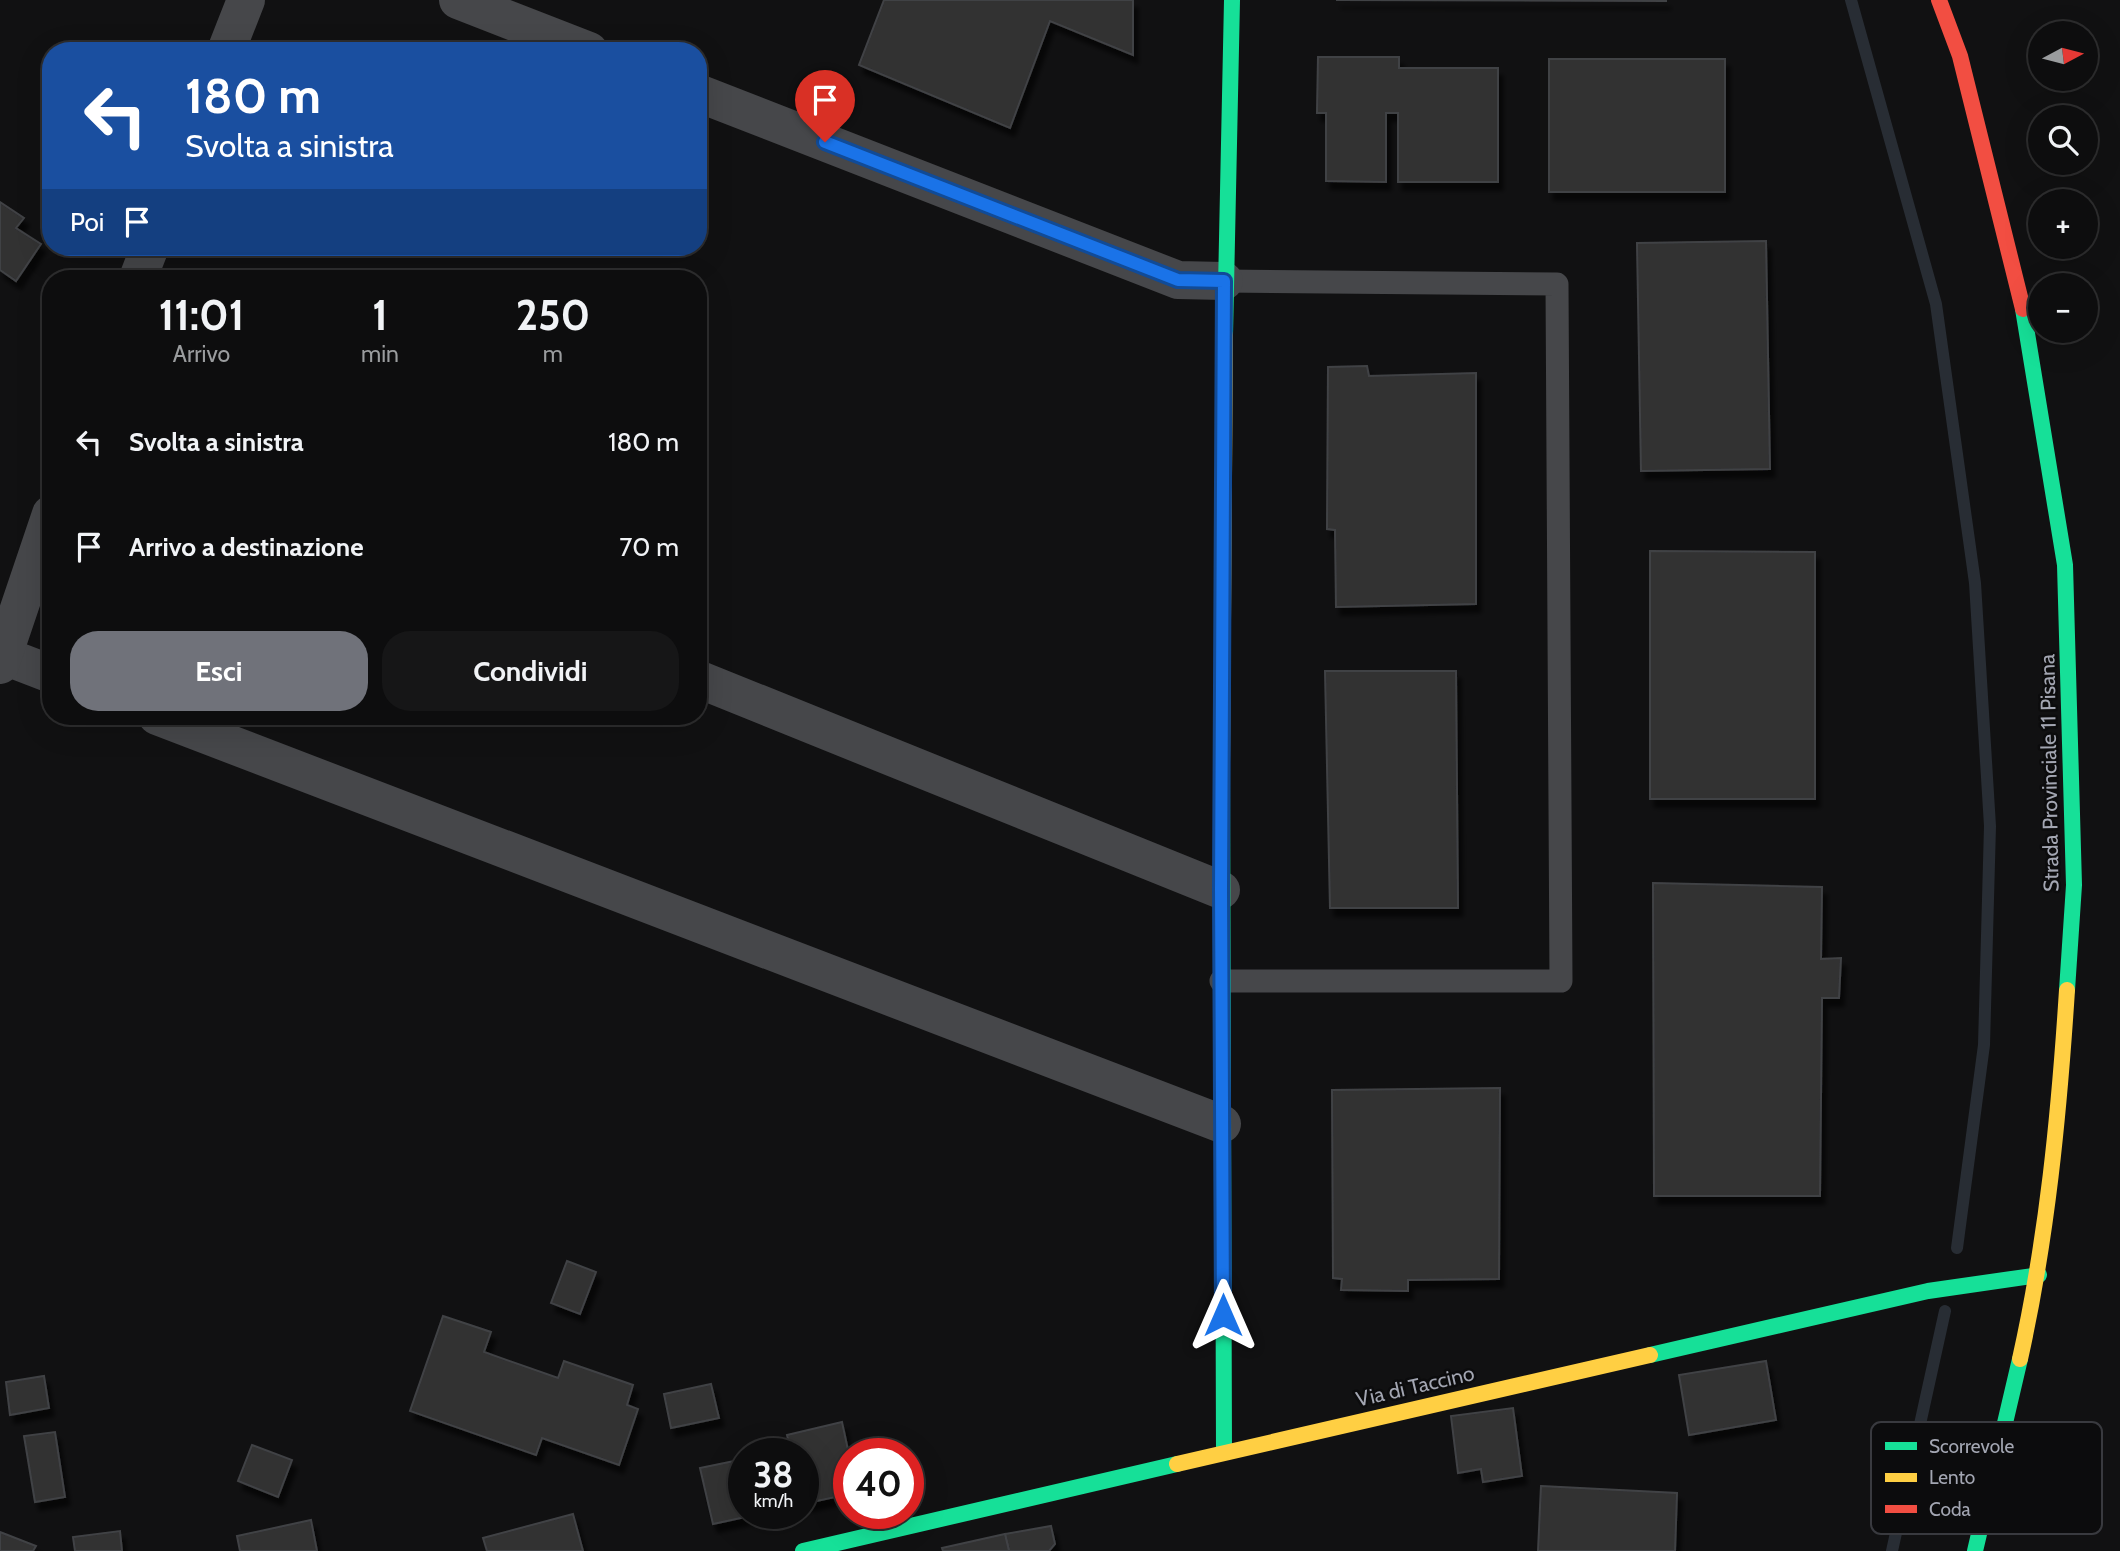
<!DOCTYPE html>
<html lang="it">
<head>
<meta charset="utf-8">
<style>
	body { margin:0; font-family:Cabin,sans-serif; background:#161617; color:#f1f3f6; height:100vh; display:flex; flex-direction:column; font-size:26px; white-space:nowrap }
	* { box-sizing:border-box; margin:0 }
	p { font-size:23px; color:#9a9c9e }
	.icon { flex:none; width:38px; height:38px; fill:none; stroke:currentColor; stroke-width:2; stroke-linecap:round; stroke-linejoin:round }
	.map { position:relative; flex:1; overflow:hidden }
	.details { position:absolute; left:42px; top:270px; width:665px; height:455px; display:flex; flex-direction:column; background:#0d0d0e; border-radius:28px; box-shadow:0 7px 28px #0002,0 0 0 2px #2d2d2e }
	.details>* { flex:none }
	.hud { position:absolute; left:42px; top:42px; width:665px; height:214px; border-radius:28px; box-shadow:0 7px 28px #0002,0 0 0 2px #2d2d2e; background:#1a4fa0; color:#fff; overflow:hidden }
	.needle { width:46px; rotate:83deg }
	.buttons { position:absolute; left:2028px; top:21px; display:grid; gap:14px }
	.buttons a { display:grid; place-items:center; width:70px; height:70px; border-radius:50%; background:#0d0d0e; box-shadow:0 7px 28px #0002,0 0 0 2px #2d2d2e; font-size:35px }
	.speed { position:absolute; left:728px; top:1438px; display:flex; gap:14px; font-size:35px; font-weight:700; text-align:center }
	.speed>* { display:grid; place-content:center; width:91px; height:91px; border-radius:50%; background:#0d0d0e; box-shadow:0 7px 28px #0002,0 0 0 2px #2d2d2e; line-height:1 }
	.speed small { font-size:18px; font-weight:400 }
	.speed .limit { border:10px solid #d22; background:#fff; color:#111 }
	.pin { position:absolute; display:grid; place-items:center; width:60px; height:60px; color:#fff; margin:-72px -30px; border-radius:50% 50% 50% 0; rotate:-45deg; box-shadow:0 0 7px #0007 }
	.pin .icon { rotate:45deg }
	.me { position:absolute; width:77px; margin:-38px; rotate:0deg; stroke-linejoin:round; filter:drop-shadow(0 0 5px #0008) }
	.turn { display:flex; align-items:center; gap:24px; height:147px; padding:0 28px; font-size:32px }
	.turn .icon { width:91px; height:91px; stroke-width:2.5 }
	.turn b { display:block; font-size:49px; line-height:60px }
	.then { display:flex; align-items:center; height:66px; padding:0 28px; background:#0003; gap:14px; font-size:26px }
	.eta { display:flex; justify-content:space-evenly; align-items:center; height:119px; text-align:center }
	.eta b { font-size:42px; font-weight:700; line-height:49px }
	.cta { display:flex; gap:14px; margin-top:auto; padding:14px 28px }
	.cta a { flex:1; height:80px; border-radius:28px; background:#70727a; color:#fff; font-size:28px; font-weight:700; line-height:80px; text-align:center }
	.cta a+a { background:#161617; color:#f1f3f6 }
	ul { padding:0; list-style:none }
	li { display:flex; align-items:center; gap:21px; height:105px; padding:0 28px }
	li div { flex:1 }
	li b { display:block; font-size:26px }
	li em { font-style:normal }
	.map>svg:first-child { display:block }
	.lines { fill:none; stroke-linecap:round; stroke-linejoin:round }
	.stream { stroke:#282d34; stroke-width:12 }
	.building { fill:#303032; stroke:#414245; stroke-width:2; filter:url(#shadow) }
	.lane { stroke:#46474a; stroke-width:23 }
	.street { stroke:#46474a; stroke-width:38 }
	.fast { stroke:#16e098; stroke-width:16 }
	.slow { stroke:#ffcf43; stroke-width:16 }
	.jam { stroke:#f24e42; stroke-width:16 }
	.route-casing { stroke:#114b97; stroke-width:18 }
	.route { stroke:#1a73e8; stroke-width:12 }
	.labels { text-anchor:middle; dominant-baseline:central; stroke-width:5; stroke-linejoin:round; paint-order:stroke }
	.street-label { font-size:21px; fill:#a3a6b2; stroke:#0c0c0d }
	.key { fill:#0c0c0d; stroke:#393a3f; stroke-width:2 }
	.key-label { font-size:19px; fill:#a3a6b2 }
</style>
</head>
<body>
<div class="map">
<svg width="2120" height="1551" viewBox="0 0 2120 1551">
	<defs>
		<filter id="shadow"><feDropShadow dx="4.5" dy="8" stdDeviation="2" flood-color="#0009"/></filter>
	</defs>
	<rect width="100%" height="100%" fill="#111112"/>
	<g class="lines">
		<!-- stream -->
		<g class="stream">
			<polyline points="1851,0 1936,304 1975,583 1990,826 1984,1045 1957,1248"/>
			<polyline points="1892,1551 1945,1311"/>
		</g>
	</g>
	<!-- building -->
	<g class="building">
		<polygon points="884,0 1133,0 1133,55 1050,21 1010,128 859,65"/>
		<polygon points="1336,0 1666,0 1666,1"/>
		<polygon points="1318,57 1399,57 1399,68 1498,68 1498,182 1398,182 1398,113 1386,113 1386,182 1326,181 1326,113 1317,113"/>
		<rect x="1549" y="59" width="176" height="133"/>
		<polygon points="0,202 24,218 16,228 41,244 16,281 0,270"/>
		<polygon points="1766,241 1770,469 1641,471 1637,243"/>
		<polygon points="1367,366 1369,376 1476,373 1476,604 1336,607 1335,530 1327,529 1328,367"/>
		<polygon points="1650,551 1815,552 1815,799 1650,799"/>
		<polygon points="1325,671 1456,671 1458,908 1330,908"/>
		<polygon points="1653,883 1822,887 1821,959 1841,958 1839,998 1822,998 1820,1196 1654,1196"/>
		<polygon points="1500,1088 1499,1279 1408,1280 1408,1291 1341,1290 1342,1279 1333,1278 1332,1090"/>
		<polygon points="567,1261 596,1272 580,1314 551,1303"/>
		<polygon points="443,1316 491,1332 484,1352 558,1378 564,1361 633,1385 627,1405 638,1409 619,1465 542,1438 536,1455 410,1411"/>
		<polygon points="1766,1361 1776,1420 1689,1435 1679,1375"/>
		<polygon points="44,1376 49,1408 10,1415 6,1382"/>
		<polygon points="711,1384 719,1418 671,1428 664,1394"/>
		<polygon points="1513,1408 1522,1476 1483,1482 1481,1469 1458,1473 1451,1416"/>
		<polygon points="842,1422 848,1450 870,1444 872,1454 849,1454 849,1494 803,1504 803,1454 764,1454 790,1448 787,1435"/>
		<polygon points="55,1432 65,1497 35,1502 24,1436"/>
		<polygon points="252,1445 292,1460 278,1497 238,1481"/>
		<polygon points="744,1459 744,1514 759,1514 713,1524 700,1468"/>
		<polygon points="1541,1486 1677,1493 1675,1551 1538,1551"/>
		<polygon points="573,1514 583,1551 487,1551 483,1538"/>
		<polygon points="311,1520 317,1551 240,1551 237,1536"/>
		<polygon points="1051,1526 1055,1544 1049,1551 1009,1551 1005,1534"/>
		<polygon points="120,1531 122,1551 75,1551 73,1537"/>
		<polygon points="0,1532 36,1546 33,1551 0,1551"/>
		<polygon points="1005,1534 1009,1551 943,1551 942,1548"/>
	</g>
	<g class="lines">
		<!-- lane -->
		<polyline class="lane" points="1221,981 1561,981 1557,284 1224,281"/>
		<!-- street -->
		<g class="street">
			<polyline points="458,0 589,51"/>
			<polyline points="226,51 246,0"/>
			<polyline points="698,93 1178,280 1224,281"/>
			<polyline points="138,278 150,247"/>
			<polyline points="4,656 51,674"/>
			<polyline points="0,665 51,514"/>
			<polyline points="698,679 1221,890"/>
			<polyline points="157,716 1222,1124"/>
		</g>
		<!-- fast -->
		<g class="fast">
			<polyline points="2023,309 2065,565 2074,885 2067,990"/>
			<polyline points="1225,335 1232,0"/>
			<polyline points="1222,764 1224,1451"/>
			<polyline points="1650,1355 1928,1291 2039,1275"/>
			<polyline points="803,1551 1177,1464"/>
			<polyline points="1975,1551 2020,1359"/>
		</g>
		<!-- slow -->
		<g class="slow">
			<polyline points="1222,764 1225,335"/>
			<path d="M2020 1359C2047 1238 2059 1115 2067 990"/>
			<polyline points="1177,1464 1650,1355"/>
		</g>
		<!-- jam -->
		<polyline class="jam" points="1939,0 1960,56 2023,309"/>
	</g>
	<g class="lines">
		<!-- route casing -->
		<g class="route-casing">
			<polyline id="route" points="825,142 1178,280 1224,281 1221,890 1223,1315"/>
		</g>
		<!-- route -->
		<use href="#route" class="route"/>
	</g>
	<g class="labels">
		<!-- street labels -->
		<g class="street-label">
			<text transform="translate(2049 773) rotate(-91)">Strada Provinciale 11 Pisana</text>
			<text transform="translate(1415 1386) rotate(-13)">Via di Taccino</text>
		</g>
	</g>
	<!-- legend -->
	<rect x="1871" y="1422" width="231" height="112" rx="10" class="key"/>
	<rect x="1885" y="1442" width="32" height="8" fill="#16e098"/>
	<rect x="1885" y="1473" width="32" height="9" fill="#ffcf43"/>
	<rect x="1885" y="1505" width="32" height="8" fill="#f24e42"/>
	<g class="key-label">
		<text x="1929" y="1453">Scorrevole</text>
		<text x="1929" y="1484">Lento</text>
		<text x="1929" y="1516">Coda</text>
	</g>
</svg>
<div class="buttons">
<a><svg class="needle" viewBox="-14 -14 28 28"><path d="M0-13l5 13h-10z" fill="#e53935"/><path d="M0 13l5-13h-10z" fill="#9a9c9e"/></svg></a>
<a><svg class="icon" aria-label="search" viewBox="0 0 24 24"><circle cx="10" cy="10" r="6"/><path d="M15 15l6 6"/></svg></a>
<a>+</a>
<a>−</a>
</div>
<div class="speed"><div>38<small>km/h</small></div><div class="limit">40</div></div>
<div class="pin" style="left:825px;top:142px;background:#d93025"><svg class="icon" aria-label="arrive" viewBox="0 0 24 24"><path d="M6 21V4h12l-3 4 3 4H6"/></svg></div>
<svg class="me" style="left:1223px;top:1315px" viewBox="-20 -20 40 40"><path d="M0-17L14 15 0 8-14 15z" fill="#1a73e8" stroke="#fff" stroke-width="4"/></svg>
<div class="hud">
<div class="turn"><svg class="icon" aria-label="left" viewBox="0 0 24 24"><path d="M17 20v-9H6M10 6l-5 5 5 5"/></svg><div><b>180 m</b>Svolta a sinistra</div></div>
<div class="then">Poi<svg class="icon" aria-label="arrive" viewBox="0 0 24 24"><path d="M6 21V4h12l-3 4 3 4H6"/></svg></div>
</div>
<section class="details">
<div class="eta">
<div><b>11:01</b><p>Arrivo</p></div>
<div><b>1</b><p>min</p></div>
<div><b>250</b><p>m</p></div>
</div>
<ul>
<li><svg class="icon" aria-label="left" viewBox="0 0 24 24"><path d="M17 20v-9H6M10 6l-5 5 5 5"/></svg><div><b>Svolta a sinistra</b></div><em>180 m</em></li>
<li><svg class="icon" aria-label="arrive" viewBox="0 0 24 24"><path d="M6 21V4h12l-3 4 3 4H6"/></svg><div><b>Arrivo a destinazione</b></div><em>70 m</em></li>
</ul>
<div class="cta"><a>Esci</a><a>Condividi</a></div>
</section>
</div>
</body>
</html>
